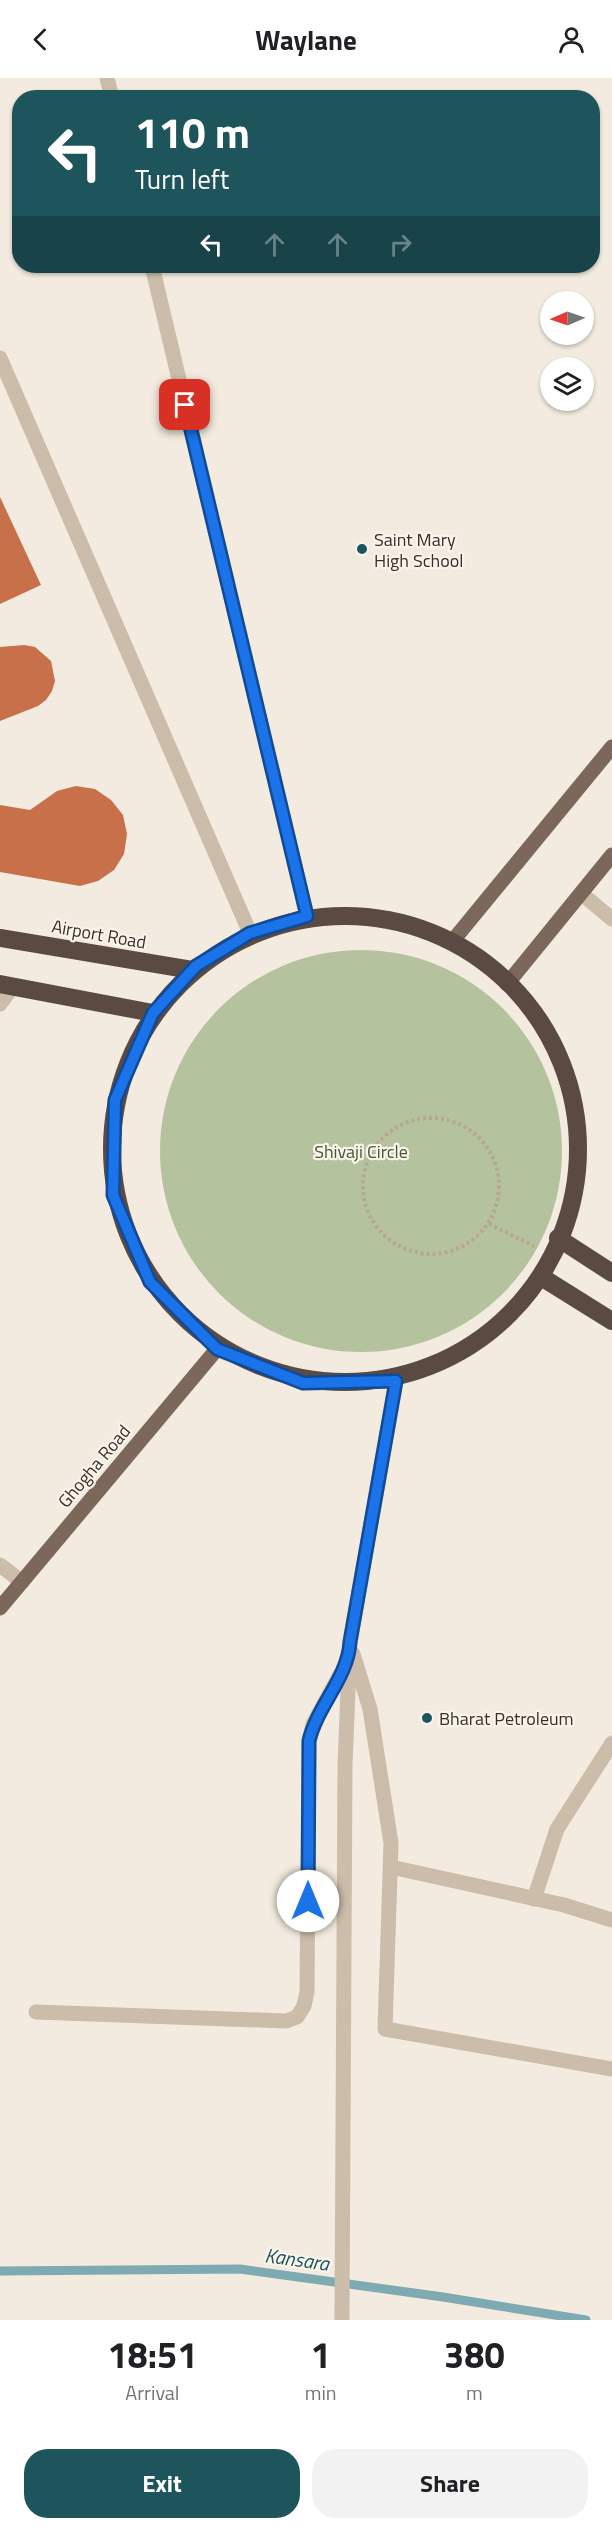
<!DOCTYPE html>
<html lang="en">
<head>
<meta charset="utf-8">
<style>
	body { margin:0; font-family:"Titillium Web",sans-serif; background:#f2f2f2; color:#202124; height:100vh; display:flex; flex-direction:column; font-size:22px; white-space:nowrap }
	* { box-sizing:border-box; margin:0 }
	p { font-size:20px; color:#757577 }
	.icon { flex:none; width:33px; height:33px; fill:none; stroke:currentColor; stroke-width:2; stroke-linecap:round; stroke-linejoin:round }
	.map { position:relative; height:2242px; overflow:hidden }
	.sheet { display:flex; flex-direction:column; background:#fff; flex:1 }
	.sheet>* { flex:none }
	.banner { position:absolute; left:12px; top:12px; width:588px; height:183px; border-radius:24px; box-shadow:0 2px 4px #0004; background:#1e545c; color:#fff; overflow:hidden }
	.needle { width:39px; rotate:268deg }
	.controls { position:absolute; left:540px; top:213px; display:grid; gap:12px }
	.controls a { display:grid; place-items:center; width:54px; height:54px; border-radius:50%; background:#fff; box-shadow:0 2px 4px #0004; font-size:30px }
	.pin { position:absolute; display:grid; place-items:center; width:51px; height:51px; color:#fff; margin:-26px; border-radius:12px; box-shadow:0 3px 9px #0006 }
	.me { position:absolute; width:66px; margin:-33px; rotate:0deg; stroke-linejoin:round; filter:drop-shadow(0 0 4px #0008) }
	.turn { display:flex; align-items:center; gap:21px; height:126px; padding:0 24px; font-size:27px }
	.turn .icon { width:78px; height:78px; stroke-width:2.5 }
	.turn b { display:block; font-size:42px; line-height:51px }
	.lanes { display:flex; align-items:center; height:57px; padding:0 24px; background:#0003; justify-content:center; gap:30px; direction:ltr }
	.lanes .off { opacity:.35 }
	.eta { display:flex; justify-content:space-evenly; align-items:center; height:102px; text-align:center }
	.eta b { font-size:36px; font-weight:700; line-height:42px }
	.primary-button { display:flex; gap:12px; margin-top:auto; padding:12px 24px }
	.primary-button a { flex:1; height:69px; border-radius:24px; background:#1e545c; color:#fff; font-size:24px; font-weight:700; line-height:69px; text-align:center }
	.primary-button a+a { background:#f2f2f2; color:#202124 }
	header { display:flex; justify-content:space-between; align-items:center; height:78px; padding:0 24px; background:#fff; font-size:27px; font-weight:700 }
	.map>svg:first-child { display:block }
	.green { fill:#b4c39e }
	.lines { fill:none; stroke-linecap:round; stroke-linejoin:round }
	.stream { stroke:#7dabb1; stroke-width:9 }
	.building { fill:#c87049 }
	.path { stroke:#b8a694; stroke-width:4; stroke-dasharray:3 3; stroke-linecap:butt }
	.minor { stroke:#ccbcaa; stroke-width:15 }
	.major { stroke:#7b685b; stroke-width:15 }
	.highway { stroke:#5a4a41; stroke-width:18 }
	.route-casing { stroke:#114b97; stroke-width:15 }
	.route { stroke:#1a73e8; stroke-width:10 }
	.poi-dot { fill:#1e545c; stroke:#faf5ec; stroke-width:2 }
	.labels { text-anchor:middle; dominant-baseline:central; stroke-width:4.5; stroke-linejoin:round; paint-order:stroke }
	.poi-label { font-size:18px; fill:#39302a; stroke:#faf5ec; text-anchor:start }
	.street-label { font-size:18px; fill:#39302a; stroke:#faf5ec }
	.park-label { font-size:18px; fill:#45582d; stroke:#faf5ec }
	.water-label { font-size:20px; font-style:italic; fill:#1e545c; stroke:#faf5ec }
</style>
</head>
<body>
<header><svg class="icon" aria-label="back" viewBox="0 0 24 24"><path d="M15 5l-7 7 7 7"/></svg>Waylane<svg class="icon" aria-label="person" viewBox="0 0 24 24"><circle cx="12" cy="8" r="4"/><path d="M4 21q1-7 8-7t8 7"/></svg></header>
<div class="map">
<svg width="612" height="2242" viewBox="0 0 612 2242">
	<rect width="100%" height="100%" fill="#f3ebdf"/>
	<!-- green -->
	<circle class="green" cx="361" cy="1073" r="201"/>
	<g class="lines">
		<!-- stream -->
		<polyline class="stream" points="0,2193 240,2191 443,2219 586,2242"/>
	</g>
	<!-- building -->
	<g class="building">
		<polygon points="0,419 41,507 0,526"/>
		<polygon points="24,567 35,569 51,583 55,603 52,613 46,622 38,628 0,643 0,569"/>
		<polygon points="76,708 95,711 111,722 123,737 127,756 124,776 114,792 98,803 80,808 0,794 0,727 30,732 57,713"/>
	</g>
	<g class="lines">
		<!-- path -->
		<g class="path">
			<circle cx="431" cy="1108" r="68"/>
			<polyline points="489,1146 534,1168"/>
		</g>
		<!-- minor -->
		<g class="minor">
			<polyline points="107,0 112,20"/>
			<polyline points="152,188 307,838"/>
			<polyline points="0,280 250,855"/>
			<polyline points="582,816 612,841"/>
			<polyline points="0,926 13,908"/>
			<polyline points="0,1487 22,1504"/>
			<polyline points="353,1576 370,1631 391,1765 385,1951 612,1991"/>
			<polyline points="391,1789 564,1827 612,1842"/>
			<polyline points="534,1821 557,1751 612,1665"/>
			<polyline points="36,1934 286,1943 297,1939 304,1928 307,1914 309,1663 313,1646 348,1582"/>
			<polyline points="342,2242 345,1686 350,1564 396,1303"/>
		</g>
		<!-- major -->
		<g class="major">
			<polyline points="451,865 612,669"/>
			<polyline points="507,906 612,777"/>
			<polyline points="0,1530 217,1271"/>
		</g>
		<!-- highway -->
		<g class="highway">
			<circle cx="345" cy="1071" r="233"/>
			<polyline points="0,860 192,892"/>
			<polyline points="0,906 153,935"/>
			<polyline points="558,1160 612,1195"/>
			<polyline points="543,1200 612,1243"/>
		</g>
	</g>
	<g class="lines">
		<!-- route casing -->
		<g class="route-casing">
			<path id="route" d="M185 327 307 838 250 855 196 888 153 935 115 1022 113 1117 150 1204 217 1271 303 1305 396 1303 350 1564C348 1600 317 1628 309 1663L308 1823"/>
		</g>
		<!-- route -->
		<use href="#route" class="route"/>
	</g>
	<!-- markers -->
	<g class="poi-dot">
		<circle cx="362" cy="471" r="6"/>
		<circle cx="427" cy="1640" r="6"/>
	</g>
	<g class="labels">
		<!-- poi labels -->
		<g class="poi-label">
			<text x="374" y="461">Saint Mary<tspan x="374" dy="21">High School</tspan></text>
			<text x="439" y="1640">Bharat Petroleum</text>
		</g>
		<!-- street labels -->
		<g class="street-label">
			<text transform="translate(99 856) rotate(10)">Airport Road</text>
			<text transform="translate(94 1388) rotate(-50)">Ghogha Road</text>
		</g>
		<!-- park labels -->
		<g class="park-label">
			<text x="361" y="1073">Shivaji Circle</text>
		</g>
		<!-- water labels -->
		<g class="water-label">
			<text transform="translate(297 2181) rotate(8)">Kansara</text>
		</g>
	</g>
</svg>
<div class="controls">
<a><svg class="needle" viewBox="-14 -14 28 28"><path d="M0-13l5 13h-10z" fill="#e53935"/><path d="M0 13l5-13h-10z" fill="#757577"/></svg></a>
<a><svg class="icon" aria-label="layers" viewBox="0 0 24 24"><path d="M12 4l9 5-9 5-9-5zM3 14l9 5 9-5"/></svg></a>
</div>
<div class="pin" style="left:185px;top:327px;background:#d93025"><svg class="icon" aria-label="arrive" viewBox="0 0 24 24"><path d="M6 21V4h12l-3 4 3 4H6"/></svg></div>
<svg class="me" style="left:308px;top:1823px" viewBox="-20 -20 40 40"><circle r="19" fill="#fff"/><path d="M0-13L10 11 0 6-10 11z" fill="#1a73e8"/></svg>
<div class="banner">
<div class="turn"><svg class="icon" aria-label="left" viewBox="0 0 24 24"><path d="M17 20v-9H6M10 6l-5 5 5 5"/></svg><div><b>110 m</b>Turn left</div></div>
<div class="lanes"><svg class="icon" aria-label="left" viewBox="0 0 24 24"><path d="M17 20v-9H6M10 6l-5 5 5 5"/></svg><svg class="icon off" aria-label="ahead" viewBox="0 0 24 24"><path d="M12 20V5M6 11l6-6 6 6"/></svg><svg class="icon off" aria-label="ahead" viewBox="0 0 24 24"><path d="M12 20V5M6 11l6-6 6 6"/></svg><svg class="icon off" aria-label="right" viewBox="0 0 24 24"><path d="M7 20v-9h11M14 6l5 5-5 5"/></svg></div>
</div>
</div>
<section class="sheet">
<div class="eta">
<div><b>18:51</b><p>Arrival</p></div>
<div><b>1</b><p>min</p></div>
<div><b>380</b><p>m</p></div>
</div>
<div class="primary-button"><a>Exit</a><a>Share</a></div>
</section>
</body>
</html>
